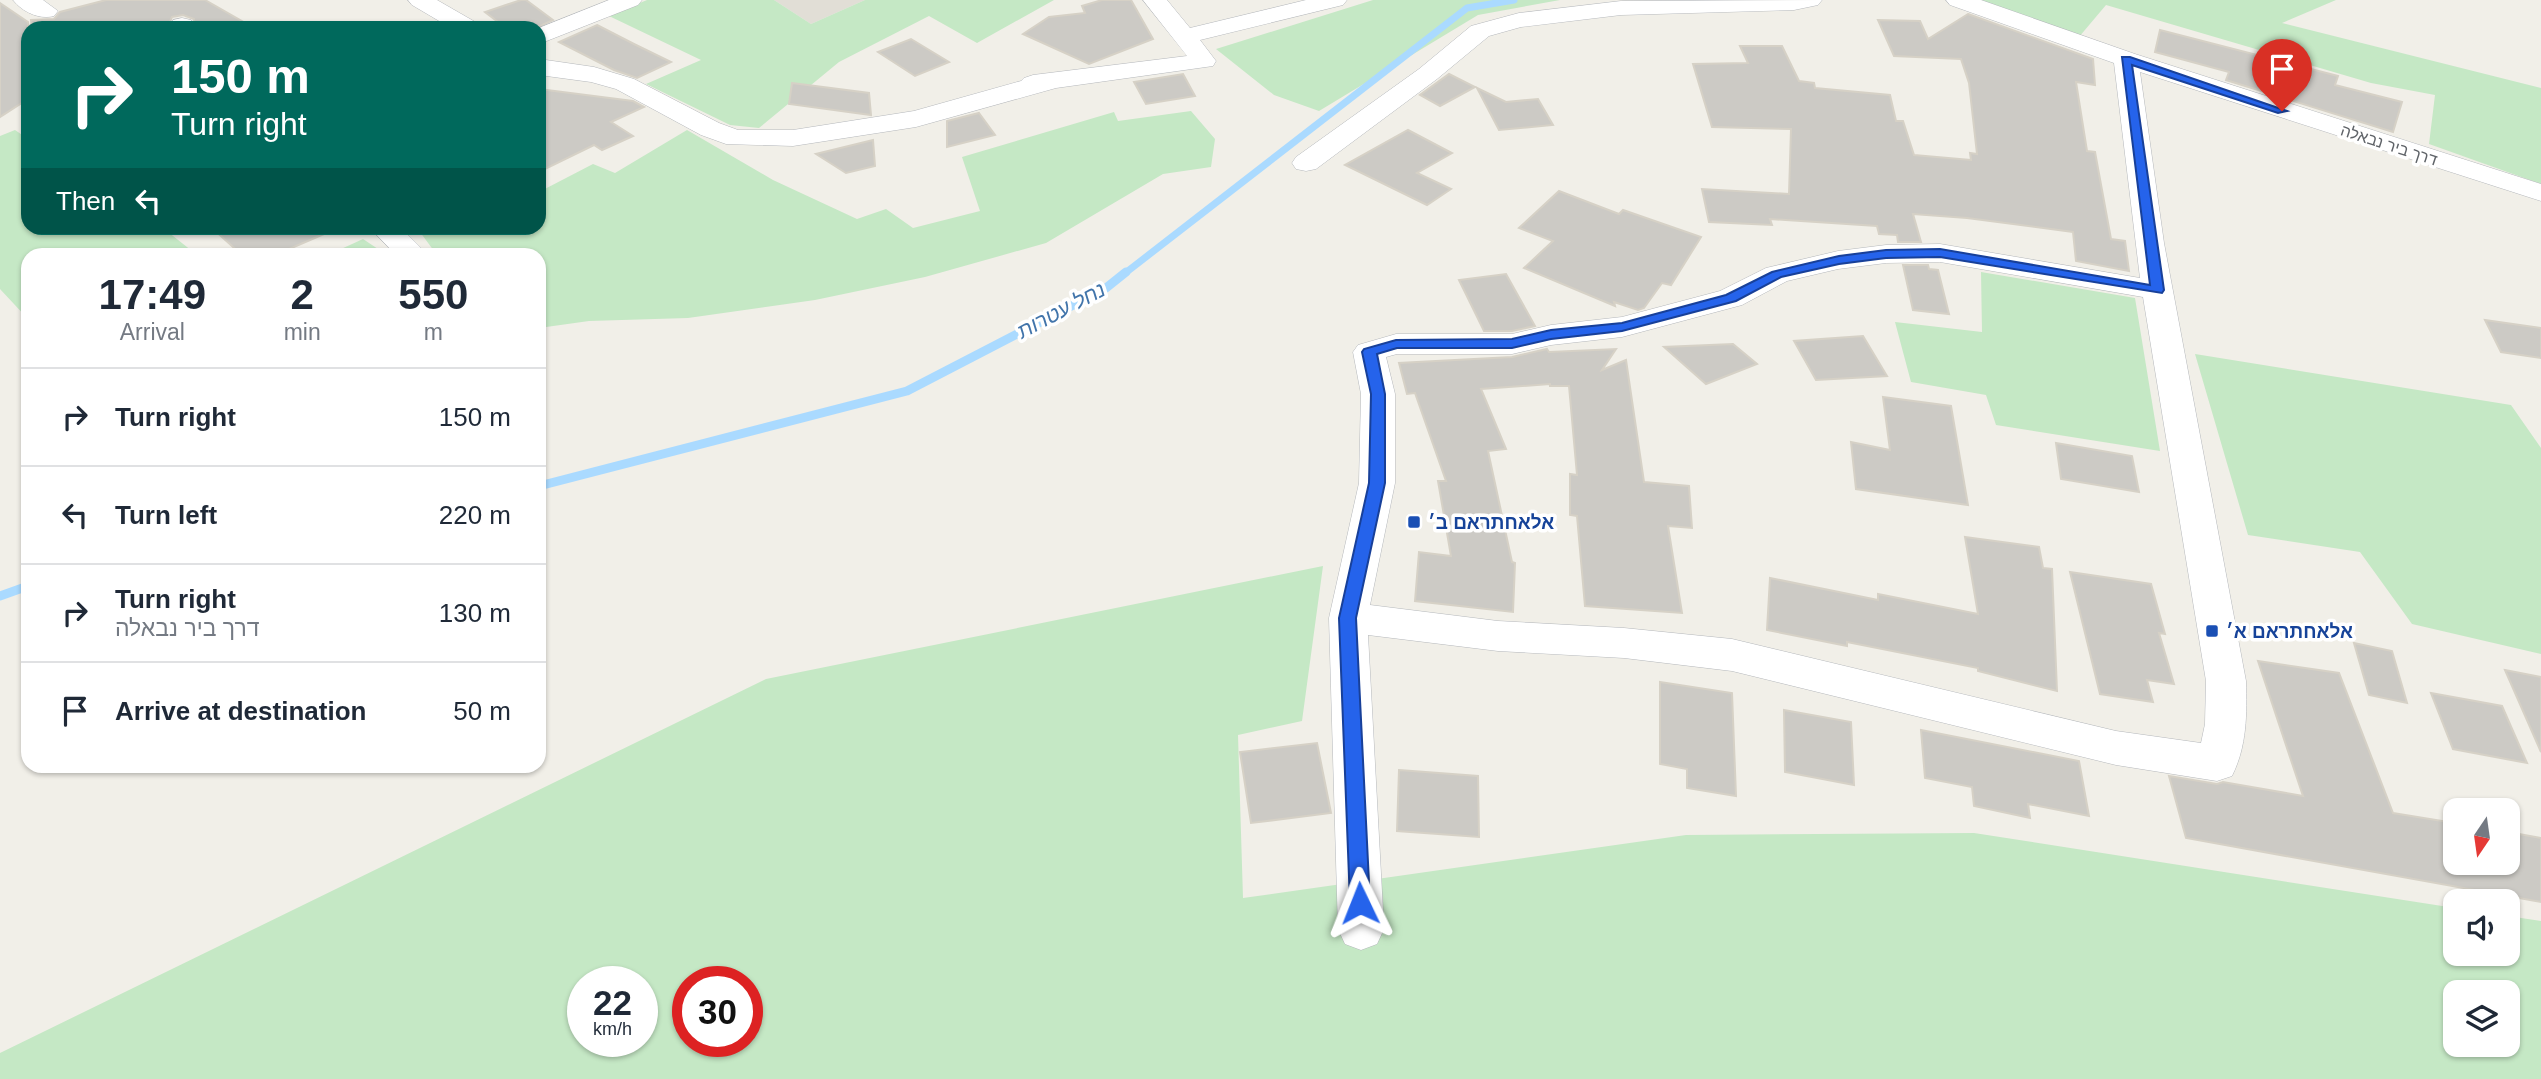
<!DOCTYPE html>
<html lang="en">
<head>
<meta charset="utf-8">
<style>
	body { margin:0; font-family:Arial,"Noto Sans Hebrew",sans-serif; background:#f2f2f3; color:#1f2937; height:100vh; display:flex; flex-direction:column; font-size:26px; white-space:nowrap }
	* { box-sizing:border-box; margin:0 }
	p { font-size:23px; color:#747a83 }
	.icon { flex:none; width:38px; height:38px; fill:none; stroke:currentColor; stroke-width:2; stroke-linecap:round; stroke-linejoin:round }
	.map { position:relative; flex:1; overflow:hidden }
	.sheet { position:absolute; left:21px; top:248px; width:525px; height:525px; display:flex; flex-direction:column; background:#fff; border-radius:21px; box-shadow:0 2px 5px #0004 }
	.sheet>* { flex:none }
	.hud { position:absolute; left:21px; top:21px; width:525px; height:214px; border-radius:21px; box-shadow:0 2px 5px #0004; background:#00695c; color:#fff; overflow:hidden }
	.needle { width:46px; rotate:193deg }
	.buttons { position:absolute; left:2443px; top:798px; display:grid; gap:14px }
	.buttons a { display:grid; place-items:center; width:77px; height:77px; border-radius:14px; background:#fff; box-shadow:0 2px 5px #0004; font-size:35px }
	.speed { position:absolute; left:567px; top:966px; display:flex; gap:14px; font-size:35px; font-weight:700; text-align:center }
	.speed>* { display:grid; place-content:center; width:91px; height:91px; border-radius:50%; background:#fff; box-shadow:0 2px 5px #0004; line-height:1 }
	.speed small { font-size:18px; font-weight:400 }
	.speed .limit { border:10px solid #d22; background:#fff; color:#111 }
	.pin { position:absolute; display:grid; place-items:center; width:60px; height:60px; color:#fff; margin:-72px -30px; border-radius:50% 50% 50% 0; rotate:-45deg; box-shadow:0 0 7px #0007 }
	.pin .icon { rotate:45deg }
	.me { position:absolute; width:77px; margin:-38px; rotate:358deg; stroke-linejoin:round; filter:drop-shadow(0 0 5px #0008) }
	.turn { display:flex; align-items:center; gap:24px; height:147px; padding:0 35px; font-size:32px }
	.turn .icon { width:91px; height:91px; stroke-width:2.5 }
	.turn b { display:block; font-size:49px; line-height:60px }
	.then { display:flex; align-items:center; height:66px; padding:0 35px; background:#0003; gap:14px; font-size:26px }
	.eta { display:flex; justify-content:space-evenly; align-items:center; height:119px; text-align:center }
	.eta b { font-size:42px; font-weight:700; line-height:49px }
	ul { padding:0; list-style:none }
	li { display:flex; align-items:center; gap:21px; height:98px; padding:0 35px; border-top:2px solid #e0e1e3 }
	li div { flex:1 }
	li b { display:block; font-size:26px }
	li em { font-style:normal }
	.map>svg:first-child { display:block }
	.education { fill:#e1ded6 }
	.green { fill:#c5e8c5; fill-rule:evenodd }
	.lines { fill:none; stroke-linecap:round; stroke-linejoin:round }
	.stream-far1 { stroke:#aadaff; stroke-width:7 }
	.stream { stroke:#aadaff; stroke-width:9 }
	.building { fill:#cccac5; stroke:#d6d1c6; stroke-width:2 }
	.minor-casing { stroke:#b5b8bc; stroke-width:1 }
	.minor { fill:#fff; fill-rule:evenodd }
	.route { fill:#2563eb; stroke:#184099; stroke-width:2 }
	.transit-dot { fill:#1a4fb4; stroke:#fff; stroke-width:2.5 }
	.labels { text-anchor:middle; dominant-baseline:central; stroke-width:7; stroke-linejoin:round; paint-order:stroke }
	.far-street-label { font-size:16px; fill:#5f6368; stroke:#fff }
	.transit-label { font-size:19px; font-weight:bold; fill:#164399; stroke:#fff; text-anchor:start }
	.water-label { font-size:21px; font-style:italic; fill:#4174aa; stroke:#fff }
</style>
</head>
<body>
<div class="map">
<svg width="2541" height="1079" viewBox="0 0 2541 1079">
	<rect width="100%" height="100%" fill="#f1efe8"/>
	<!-- education -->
	<polygon class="education" points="774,0 865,0 811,24"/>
	<!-- green -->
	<g class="green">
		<polygon points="647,0 774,0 811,24 865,0 1054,0 977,43 929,16 839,62 759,128 730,125 646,84 701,60 609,16"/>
		<polygon points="1373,0 1560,0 1478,15 1319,111 1274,95 1216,49"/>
		<polygon points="1968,0 2336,0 2282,23 2541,88 2541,184 2429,144 2435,95 2371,83 2106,5 2079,37"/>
		<polygon points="1191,111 1215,139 1211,167 1163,174 1046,243 925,277 815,300 688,318 589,321 539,328 539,256 437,255 417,228 539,228 539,192 593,164 615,173 687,130 773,180 857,219 886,209 913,228 980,211 962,157 1114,112 1118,121"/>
		<polygon points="15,130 28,139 28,228 163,228 197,255 28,256 28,319 0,289 0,136"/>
		<polygon points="363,239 387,255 328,255"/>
		<polygon points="1981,272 2135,298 2160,451 1996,425 1986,395 1911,382 1895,322 1982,332"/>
		<polygon points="2195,354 2511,405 2541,448 2541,654 2412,624 2360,552 2248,535"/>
		<path d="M1323 566 1302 721 1238 735 1243 898 1686 835 1974 833 2455 908V954H2508V916L2541 921V1079H0V1053L766 679ZM583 982H642V1041H583ZM688 982H747V1041H688ZM2455 992H2508V1045H2455Z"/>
	</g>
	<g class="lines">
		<!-- stream-far1 -->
		<polyline class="stream-far1" points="1124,274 1467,8 1514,0"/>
		<!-- stream -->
		<g class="stream">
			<polyline points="539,486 907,391 1106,288 1126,272"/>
			<polyline points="0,596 28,586"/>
		</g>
	</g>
	<!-- building -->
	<g class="building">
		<polygon points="106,0 205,0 254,28 195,28 194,19 183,15 172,17 167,28 32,28 31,20 54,19 60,12"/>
		<polygon points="521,0 526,0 553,20 536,28 506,28 485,12"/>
		<polygon points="1102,0 1131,0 1153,39 1089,64 1023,34 1049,17 1085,13 1082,6"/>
		<polygon points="0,3 28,22 28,99 0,117"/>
		<polygon points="1968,14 2093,59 2095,85 2076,82 2087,151 2095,152 2111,239 2125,241 2129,271 2076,261 2073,232 1967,218 1913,214 1921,242 1898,242 1897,235 1879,234 1877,226 1770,219 1772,225 1709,222 1702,189 1789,194 1791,129 1712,127 1693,64 1748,63 1740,46 1782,46 1799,81 1814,83 1815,88 1890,95 1896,121 1903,121 1914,155 1971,160 1970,153 1977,154 1969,83 1961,59 1894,56 1878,20 1920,21 1928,39"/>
		<polygon points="597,25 634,44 671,62 637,78 614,70 559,42"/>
		<polygon points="2160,30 2338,76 2335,85 2402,102 2393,132 2226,80 2229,72 2155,52"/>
		<polygon points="911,39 949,62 915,76 878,52"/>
		<polygon points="1183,74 1195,96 1146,104 1134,82"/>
		<polygon points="1449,74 1475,87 1440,106 1420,95"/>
		<polygon points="792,83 869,93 871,115 789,104"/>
		<polygon points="1477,88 1506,102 1538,99 1553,125 1499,130"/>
		<polygon points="539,89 633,101 644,107 611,122 633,136 602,150 594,145 539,172"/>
		<polygon points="979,113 995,135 947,147 947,121"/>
		<polygon points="1408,130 1452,153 1417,173 1451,189 1427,205 1345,165"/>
		<polygon points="873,140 875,166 846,173 816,154"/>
		<polygon points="1559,191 1619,214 1623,210 1701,237 1671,285 1662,283 1644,308 1638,310 1614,302 1615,306 1524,268 1553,241 1519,228"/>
		<polygon points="212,228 338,228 273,256 243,256"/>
		<polygon points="1903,265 1928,265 1929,269 1938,270 1949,314 1913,310"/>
		<polygon points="1506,274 1535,326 1512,331 1484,331 1459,280"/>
		<polygon points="2485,320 2541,328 2541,358 2501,352"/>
		<polygon points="1863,336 1887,376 1816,380 1794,341"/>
		<polygon points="1733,344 1757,364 1706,384 1664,347"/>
		<polygon points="1547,349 1549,352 1616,349 1602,370 1626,360 1644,482 1689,486 1692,528 1668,526 1682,613 1585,606 1577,516 1570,515 1570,474 1577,475 1569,386 1550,386 1550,384 1481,389 1506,449 1488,451 1512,562 1515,563 1513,612 1415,601 1419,552 1451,556 1438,481 1446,481 1415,393 1407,394 1399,363 1512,357"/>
		<polygon points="1883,397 1951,406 1968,505 1856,489 1851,442 1890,450"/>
		<polygon points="2056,443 2132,456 2139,492 2061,479"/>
		<polygon points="1965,537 2039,547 2043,568 2052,569 2057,691 1978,671 1978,668 1847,642 1847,646 1767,630 1770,578 1878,600 1878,594 1978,614"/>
		<polygon points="2070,572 2151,584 2165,634 2159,633 2174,684 2147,680 2153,702 2100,694"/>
		<polygon points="2354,643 2392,651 2407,703 2369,695"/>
		<polygon points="2258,661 2339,673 2393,813 2455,823 2455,863 2508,863 2508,832 2541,838 2541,902 2186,838 2169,776 2217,784 2223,782 2303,796"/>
		<polygon points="2505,670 2541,677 2541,752"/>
		<polygon points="1660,682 1732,693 1736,796 1687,788 1687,769 1660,764"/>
		<polygon points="2431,693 2502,706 2527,763 2453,749"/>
		<polygon points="1784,710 1851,722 1854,785 1785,772"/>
		<polygon points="1921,730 2079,761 2089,816 2028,804 2030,818 1974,806 1972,787 1925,778"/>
		<polygon points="1317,743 1331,813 1251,823 1240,752"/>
		<polygon points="1399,770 1478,776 1479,837 1397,831"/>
	</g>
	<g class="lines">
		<!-- minor casing -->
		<g class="minor-casing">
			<g id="minor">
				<path d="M13 0H43L58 11 54 16C40 20 22 12 13 0Z"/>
				<polygon points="408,0 437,0 477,23 480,28 451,28 412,5"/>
				<polygon points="609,0 642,0 638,5 539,44 539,28"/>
				<polygon points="1143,0 1167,0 1190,28 1306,0 1347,0 1343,5 1200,40 1216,61 1213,66 1056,88 916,127 793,146 726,144 701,135 616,89 591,82 539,75 539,59 594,67 634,79 719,123 738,130 793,130 914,111 1021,81 1024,78 1033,75 1187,56"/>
				<polygon points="1822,0 1818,5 1794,10 1621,15 1521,27 1489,36 1437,79 1316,169 1306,171 1296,169 1292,163 1296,157 1419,69 1471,26 1519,13 1621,1"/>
				<path d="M1946 0H1981L2135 54 2541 184V201L2140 72 2164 243 2246 681C2247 714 2247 746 2232 776L2217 781 2116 765 1732 671 1624 658 1498 651 1368 635 1384 929 1377 944 1361 950 1345 944 1338 929 1329 618 1359 483 1361 394 1353 352 1358 345 1396 334H1512L1551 325 1622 317 1720 291 1766 268 1838 251 1886 245 1940 244 2140 278 2114 63 1950 5ZM1940 262 2143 297 2206 681 2205 724 2201 743 2116 731 1732 639 1624 628 1498 621 1370 605 1395 483V394L1386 357 1397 354H1512L1551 345 1622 337 1742 305 1787 281 1838 269 1886 263Z"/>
				<polygon points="182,18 191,20 193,28 169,28 173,20"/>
				<polygon points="370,228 401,228 429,256 397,256"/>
			</g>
		</g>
		<!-- minor -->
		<use href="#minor" class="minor"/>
	</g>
	<!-- route -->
	<polygon class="route" points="2122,57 2130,57 2287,111 2278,113 2132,65 2164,290 2162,293 1940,257 1886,258 1839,264 1781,277 1736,301 1622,331 1551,339 1512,348 1397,348 1377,354 1385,394 1385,483 1356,618 1370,903 1367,909 1360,912 1353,909 1350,903 1339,618 1369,483 1371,394 1362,352 1364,349 1396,340 1512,339 1551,330 1622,323 1726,295 1772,272 1839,256 1886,250 1940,249 2150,285"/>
	<!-- markers -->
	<g class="transit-dot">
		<rect x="1407" y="515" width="14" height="14" rx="3.5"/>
		<rect x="2205" y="624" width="14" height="14" rx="3.5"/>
	</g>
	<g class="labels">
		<!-- far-street labels -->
		<g class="far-street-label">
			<text transform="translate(2389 145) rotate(18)">דרך ביר נבאלה</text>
		</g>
		<!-- transit labels -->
		<g class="transit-label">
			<text x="1428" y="522">אלאחתראם ב׳</text>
			<text x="2226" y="631">אלאחתראם א׳</text>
		</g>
		<!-- water labels -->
		<g class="water-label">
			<text transform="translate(1061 310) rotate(-28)">נחל עטרות</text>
		</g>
	</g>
</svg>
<div class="buttons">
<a><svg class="needle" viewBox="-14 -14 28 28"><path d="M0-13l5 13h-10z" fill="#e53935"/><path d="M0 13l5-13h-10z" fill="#747a83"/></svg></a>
<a><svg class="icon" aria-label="sound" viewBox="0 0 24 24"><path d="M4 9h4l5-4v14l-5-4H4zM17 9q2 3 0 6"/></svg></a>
<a><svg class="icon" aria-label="layers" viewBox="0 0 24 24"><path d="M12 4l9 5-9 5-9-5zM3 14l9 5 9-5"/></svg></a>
</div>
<div class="speed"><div>22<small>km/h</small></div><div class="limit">30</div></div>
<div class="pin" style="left:2282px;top:111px;background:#d93025"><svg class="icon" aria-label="arrive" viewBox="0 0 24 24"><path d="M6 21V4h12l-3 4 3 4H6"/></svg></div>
<svg class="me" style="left:1360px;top:903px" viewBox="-20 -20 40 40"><path d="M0-17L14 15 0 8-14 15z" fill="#2563eb" stroke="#fff" stroke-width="4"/></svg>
<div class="hud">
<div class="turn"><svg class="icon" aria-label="right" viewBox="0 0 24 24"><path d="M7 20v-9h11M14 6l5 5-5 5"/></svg><div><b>150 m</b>Turn right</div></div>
<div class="then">Then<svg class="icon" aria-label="left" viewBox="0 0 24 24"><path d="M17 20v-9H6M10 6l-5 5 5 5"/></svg></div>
</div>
<section class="sheet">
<div class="eta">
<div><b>17:49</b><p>Arrival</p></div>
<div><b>2</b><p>min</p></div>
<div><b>550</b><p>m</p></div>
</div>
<ul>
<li><svg class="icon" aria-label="right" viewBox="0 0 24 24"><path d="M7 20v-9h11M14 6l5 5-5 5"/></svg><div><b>Turn right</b></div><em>150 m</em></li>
<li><svg class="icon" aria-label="left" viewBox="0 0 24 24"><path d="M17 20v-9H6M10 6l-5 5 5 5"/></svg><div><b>Turn left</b></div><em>220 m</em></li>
<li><svg class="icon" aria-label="right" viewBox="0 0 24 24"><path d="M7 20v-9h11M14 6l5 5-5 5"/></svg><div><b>Turn right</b><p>דרך ביר נבאלה</p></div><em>130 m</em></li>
<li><svg class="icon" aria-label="arrive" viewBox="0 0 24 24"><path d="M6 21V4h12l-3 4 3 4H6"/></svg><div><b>Arrive at destination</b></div><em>50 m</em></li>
</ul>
</section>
</div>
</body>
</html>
